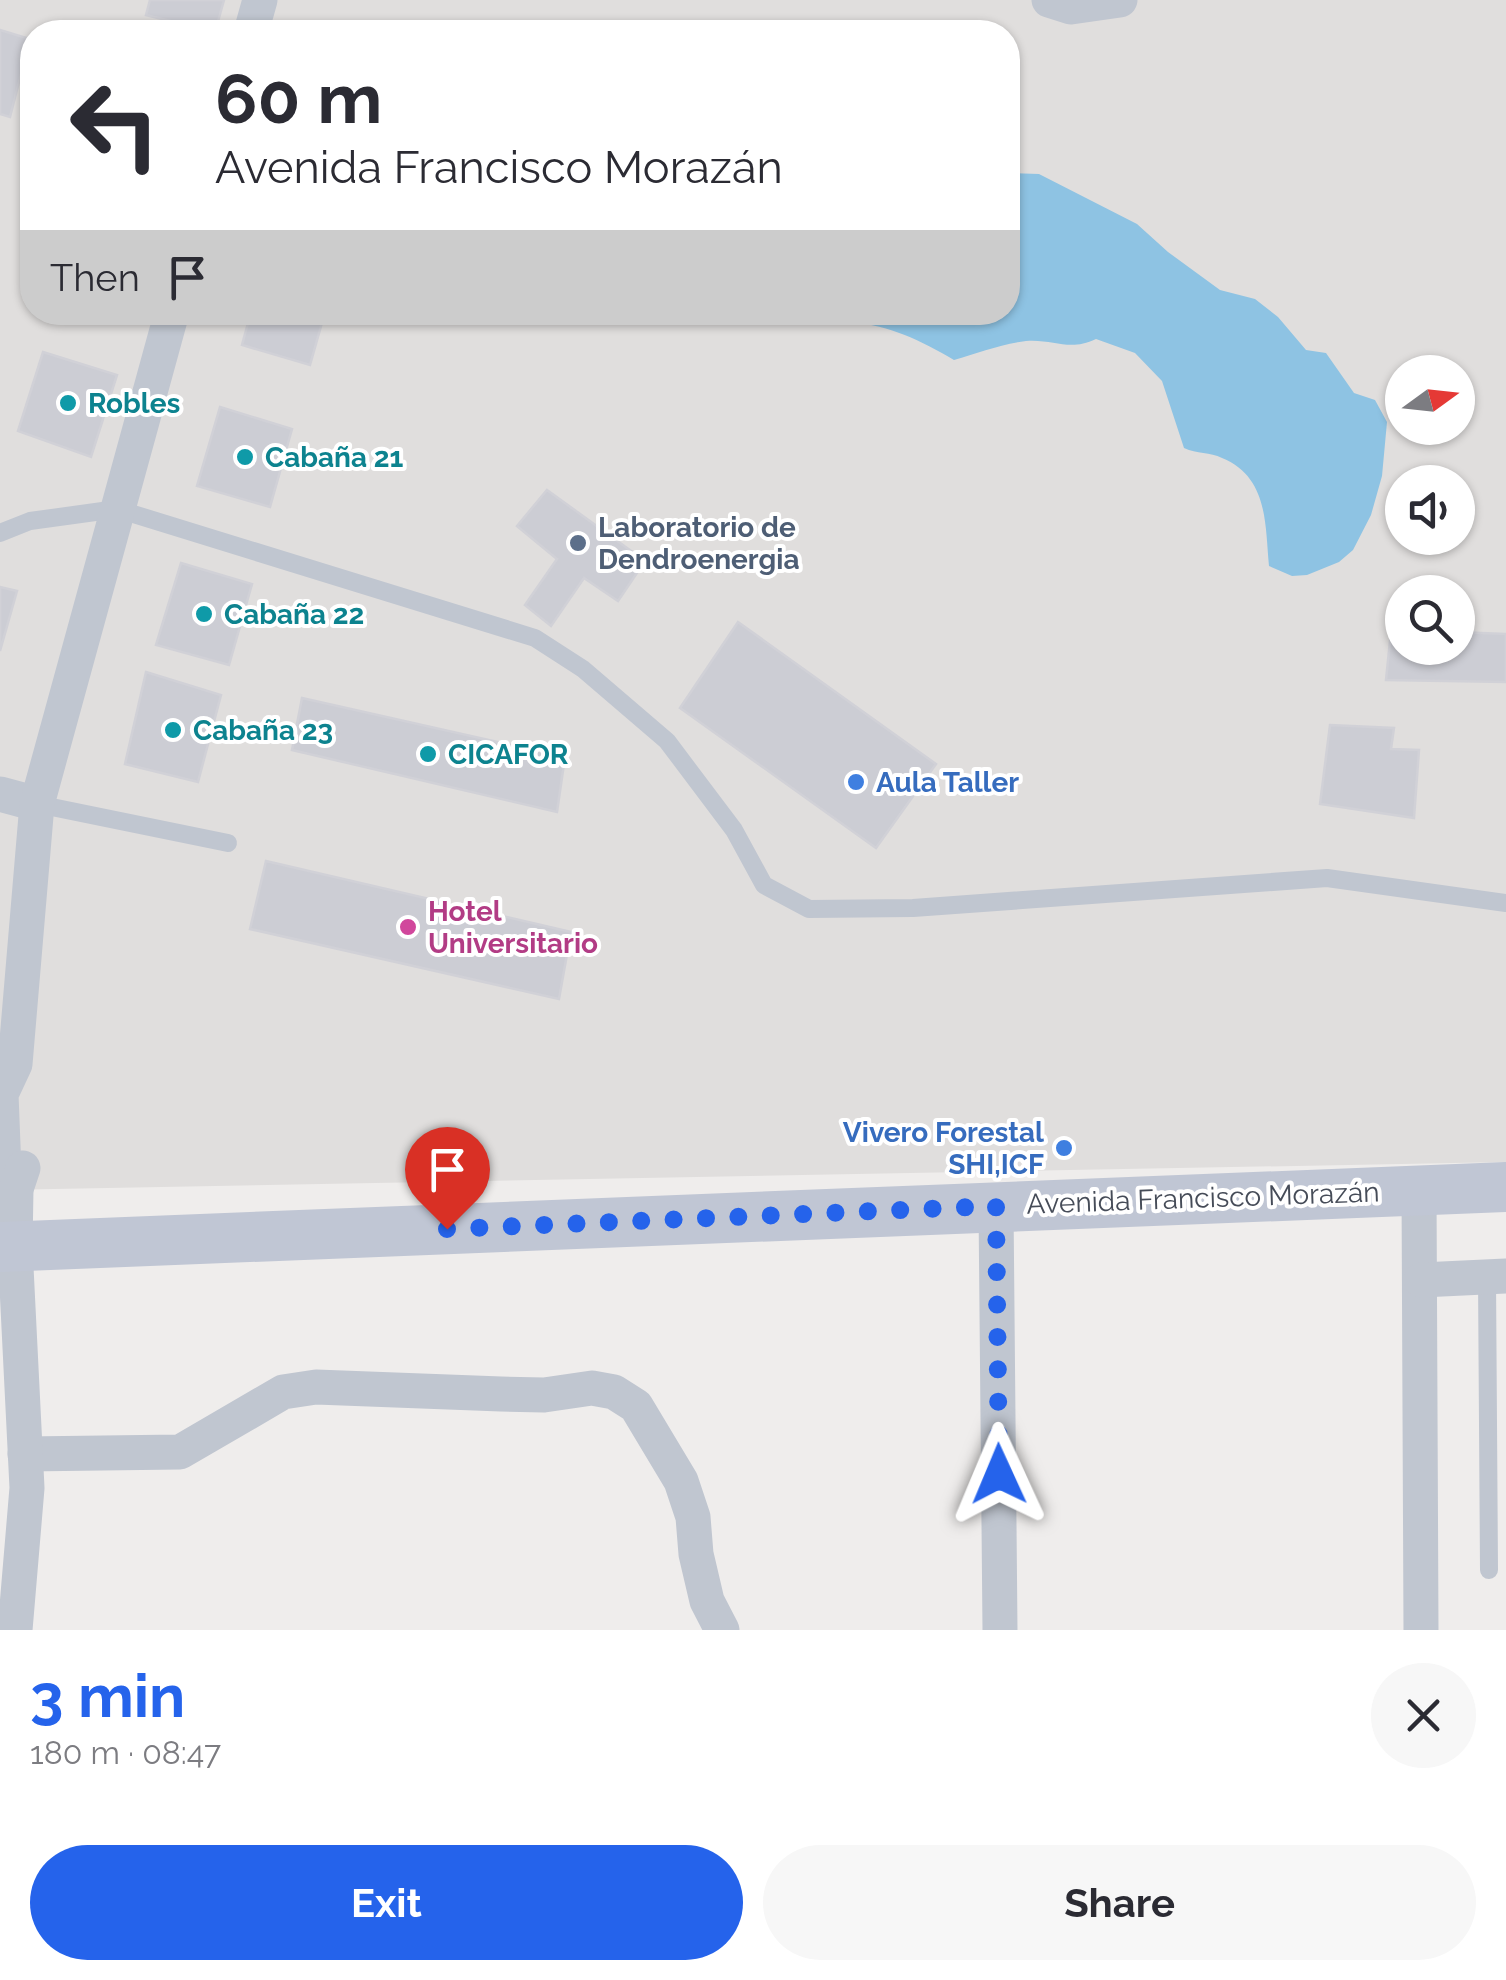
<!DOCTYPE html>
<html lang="en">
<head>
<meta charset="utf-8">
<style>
	body { margin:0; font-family:Raleway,sans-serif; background:#f7f7f7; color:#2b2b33; height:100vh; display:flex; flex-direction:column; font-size:38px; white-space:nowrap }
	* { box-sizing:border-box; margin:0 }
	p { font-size:32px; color:#7c7c81 }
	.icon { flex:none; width:55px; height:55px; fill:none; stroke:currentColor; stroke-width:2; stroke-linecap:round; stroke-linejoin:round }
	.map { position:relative; height:1630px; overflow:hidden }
	.details { display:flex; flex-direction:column; background:#fff; flex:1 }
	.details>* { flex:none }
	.hud { position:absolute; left:20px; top:20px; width:1000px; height:305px; border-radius:40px; box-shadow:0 2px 8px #0004; background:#fff; color:#2b2b33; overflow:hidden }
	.needle { width:65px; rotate:75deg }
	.buttons { position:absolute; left:1385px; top:355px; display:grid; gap:20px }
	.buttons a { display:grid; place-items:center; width:90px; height:90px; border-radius:50%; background:#fff; box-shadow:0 2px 8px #0004; font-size:50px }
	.pin { position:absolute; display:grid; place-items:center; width:85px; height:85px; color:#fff; margin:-102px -42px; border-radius:50% 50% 50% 0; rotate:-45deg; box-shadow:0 0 10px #0007 }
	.pin .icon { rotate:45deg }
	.me { position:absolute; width:110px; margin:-55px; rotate:359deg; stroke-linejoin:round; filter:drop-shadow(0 0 8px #0008) }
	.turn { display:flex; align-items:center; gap:35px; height:210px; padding:0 30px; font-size:45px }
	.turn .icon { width:130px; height:130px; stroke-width:2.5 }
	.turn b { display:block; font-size:70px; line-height:85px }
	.then { display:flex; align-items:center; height:95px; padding:0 30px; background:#0003; gap:20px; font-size:38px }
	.round { display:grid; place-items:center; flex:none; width:105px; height:105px; border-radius:52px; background:#f7f7f7 }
	.headline { display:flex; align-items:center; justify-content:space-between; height:170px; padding:0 30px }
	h1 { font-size:60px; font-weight:700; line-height:75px; color:#2563eb }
	.primary-button { display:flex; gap:20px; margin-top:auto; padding:20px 30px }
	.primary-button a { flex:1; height:115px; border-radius:60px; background:#2563eb; color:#fff; font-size:40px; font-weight:700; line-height:115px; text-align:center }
	.primary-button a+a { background:#f7f7f7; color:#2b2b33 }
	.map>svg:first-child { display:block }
	.education { fill:#e0dedd; fill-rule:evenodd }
	.water { fill:#8ec3e3 }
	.building { fill:#cccdd4; stroke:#d1d1d7; stroke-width:2.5 }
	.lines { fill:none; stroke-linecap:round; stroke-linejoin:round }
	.lane { stroke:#c0c6d0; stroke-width:18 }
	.street { stroke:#c0c6d0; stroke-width:35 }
	.secondary { stroke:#c0c6d4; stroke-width:50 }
	.route { stroke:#2563eb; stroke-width:18; stroke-dasharray:0 32.4 }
	.culture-dot { fill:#0f9aa8; stroke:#fff; stroke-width:4 }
	.service-dot { fill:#5c6f8a; stroke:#fff; stroke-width:4 }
	.shop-dot { fill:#3f7fe0; stroke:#fff; stroke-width:4 }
	.hotel-dot { fill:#d1479c; stroke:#fff; stroke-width:4 }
	.labels { text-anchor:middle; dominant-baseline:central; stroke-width:8; stroke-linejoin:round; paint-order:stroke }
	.culture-label { font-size:28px; font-weight:bold; fill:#0d838f; stroke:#fff; text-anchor:start }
	.service-label { font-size:28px; font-weight:bold; fill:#4e5e75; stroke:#fff; text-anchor:start }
	.shop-label { font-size:28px; font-weight:bold; fill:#366cbe; stroke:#fff; text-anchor:start }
	.hotel-label { font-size:28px; font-weight:bold; fill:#b23c85; stroke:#fff; text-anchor:start }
	.street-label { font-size:28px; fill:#464c58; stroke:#fff }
</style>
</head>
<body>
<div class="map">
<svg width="1506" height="1630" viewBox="0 0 1506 1630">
	<rect width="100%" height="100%" fill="#efedec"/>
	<!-- education -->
	<path class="education" d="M0 0H1506V1162L0 1190ZM32 32H1008V312H32ZM1402 372H1458V428H1402ZM1402 482H1458V538H1402ZM1402 592H1458V648H1402Z"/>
	<!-- water -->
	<path class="water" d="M1008 173 1039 174 1137 224 1168 252 1220 290 1255 299 1278 317 1306 350 1326 353 1354 393 1375 400 1387 422 1382 476 1371 515 1353 550 1339 562 1307 575 1292 576 1269 566C1265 523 1268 477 1222 458 1210 452 1197 454 1184 448L1162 381 1135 353 1096 339C1069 352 1055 339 1026 341 1002 344 977 353 954 360 920 340 891 326 851 322L849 313 1008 312Z"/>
	<!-- building -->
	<g class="building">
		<polygon points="150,0 224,0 215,32 146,15"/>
		<polygon points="0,30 30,39 10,117 0,114"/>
		<polygon points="251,312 325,312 310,365 242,345"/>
		<polygon points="43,352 117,375 91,457 18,431"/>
		<polygon points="220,407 292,429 270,507 197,486"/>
		<polygon points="547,490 645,561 618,601 584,578 551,626 525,605 557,559 517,526"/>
		<polygon points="181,563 252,584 229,665 156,645"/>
		<polygon points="0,587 17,591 0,651"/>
		<polygon points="738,622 936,764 876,848 680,708"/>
		<polygon points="1391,631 1402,631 1402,648 1458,648 1458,632 1506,634 1506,682 1386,680"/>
		<polygon points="146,672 221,695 198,782 125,764"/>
		<polygon points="302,698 565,757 557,812 292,750"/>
		<polygon points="1330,725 1394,728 1391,749 1419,750 1414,818 1320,804"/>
		<polygon points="266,861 571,932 559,999 250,929"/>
	</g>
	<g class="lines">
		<!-- lane -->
		<g class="lane">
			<polyline points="0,533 30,521 117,509 535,638 583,669 667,741 734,830 764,885 809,909 913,908 1327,878 1506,903"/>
			<polyline points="37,804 228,843"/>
			<polyline points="1487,1277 1489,1570"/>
		</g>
		<!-- street -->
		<g class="street">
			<polyline points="1049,0 1071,7 1120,0"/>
			<polyline points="251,32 260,0"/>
			<polyline points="0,794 37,804"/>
			<polyline points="16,1189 4,1171 1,1094 15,1064 37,804 172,312"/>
			<polyline points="1419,1189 1421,1630"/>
			<polyline points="996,1206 1000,1630"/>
			<polyline points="1421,1280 1506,1276"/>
			<polyline points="25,1454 180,1452 283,1392 316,1387 501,1394 544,1395 592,1388 614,1392 636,1406 681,1481 693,1517 696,1554 707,1601 722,1630"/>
			<polyline points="15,1630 27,1488 15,1247 16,1189 23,1168"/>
		</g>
		<!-- secondary -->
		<polyline class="secondary" points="0,1247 1506,1187"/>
	</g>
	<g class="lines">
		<!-- route -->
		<polyline class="route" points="447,1229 996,1206 999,1474"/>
	</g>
	<!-- markers -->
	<g class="culture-dot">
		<circle cx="68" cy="403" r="10"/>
		<circle cx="245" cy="457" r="10"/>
		<circle cx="204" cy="614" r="10"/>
		<circle cx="173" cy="730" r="10"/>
		<circle cx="428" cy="754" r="10"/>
	</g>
	<circle class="service-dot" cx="578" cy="543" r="10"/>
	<g class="shop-dot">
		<circle cx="856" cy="782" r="10"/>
		<circle cx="1064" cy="1148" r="10"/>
	</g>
	<circle class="hotel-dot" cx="408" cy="927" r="10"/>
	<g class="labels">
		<!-- culture labels -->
		<g class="culture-label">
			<text x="88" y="403">Robles</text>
			<text x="265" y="457">Cabaña 21</text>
			<text x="224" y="614">Cabaña 22</text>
			<text x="193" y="730">Cabaña 23</text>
			<text x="448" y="754">CICAFOR</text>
		</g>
		<!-- service labels -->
		<g class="service-label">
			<text x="598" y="527">Laboratorio de<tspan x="598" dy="32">Dendroenergia</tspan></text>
		</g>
		<!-- shop labels -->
		<g class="shop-label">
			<text x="876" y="782">Aula Taller</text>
			<text x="1044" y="1132" text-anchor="end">Vivero Forestal<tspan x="1044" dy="32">SHI,ICF</tspan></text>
		</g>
		<!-- hotel labels -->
		<g class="hotel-label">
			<text x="428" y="911">Hotel<tspan x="428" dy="32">Universitario</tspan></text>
		</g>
		<!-- street labels -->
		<g class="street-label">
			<text transform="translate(1203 1198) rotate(-2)">Avenida Francisco Morazán</text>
		</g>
	</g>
</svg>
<div class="buttons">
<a><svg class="needle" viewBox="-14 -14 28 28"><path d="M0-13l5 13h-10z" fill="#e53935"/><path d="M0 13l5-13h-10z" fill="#7c7c81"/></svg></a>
<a><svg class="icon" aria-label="sound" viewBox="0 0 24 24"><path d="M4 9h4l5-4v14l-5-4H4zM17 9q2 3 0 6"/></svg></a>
<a><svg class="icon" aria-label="search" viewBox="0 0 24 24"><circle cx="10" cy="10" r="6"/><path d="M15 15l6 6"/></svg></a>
</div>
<div class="pin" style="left:447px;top:1229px;background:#d93025"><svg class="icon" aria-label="arrive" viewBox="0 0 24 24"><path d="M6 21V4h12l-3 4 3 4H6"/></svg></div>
<svg class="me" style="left:999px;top:1474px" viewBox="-20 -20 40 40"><path d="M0-17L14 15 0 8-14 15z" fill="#2563eb" stroke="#fff" stroke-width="4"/></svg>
<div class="hud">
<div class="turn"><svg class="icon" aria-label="left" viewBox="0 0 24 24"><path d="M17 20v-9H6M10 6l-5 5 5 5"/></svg><div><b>60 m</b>Avenida Francisco Morazán</div></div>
<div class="then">Then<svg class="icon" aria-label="arrive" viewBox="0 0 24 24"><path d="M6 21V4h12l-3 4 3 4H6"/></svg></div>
</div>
</div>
<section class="details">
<div class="headline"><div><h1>3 min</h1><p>180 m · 08:47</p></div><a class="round"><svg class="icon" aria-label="close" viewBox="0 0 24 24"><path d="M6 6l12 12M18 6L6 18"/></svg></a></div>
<div class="primary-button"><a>Exit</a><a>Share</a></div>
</section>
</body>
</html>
